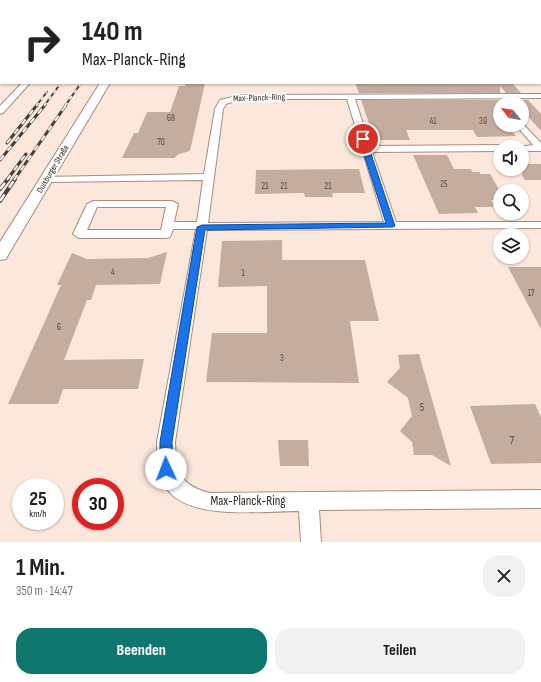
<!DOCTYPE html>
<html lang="de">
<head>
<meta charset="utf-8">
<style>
	body { margin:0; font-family:"Sofia Sans Condensed",sans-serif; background:#f2f2f2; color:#222; height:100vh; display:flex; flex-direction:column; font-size:15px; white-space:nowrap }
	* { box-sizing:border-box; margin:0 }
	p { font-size:13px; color:#767676 }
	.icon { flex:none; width:22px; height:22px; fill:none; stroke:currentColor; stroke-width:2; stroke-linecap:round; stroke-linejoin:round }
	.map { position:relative; height:542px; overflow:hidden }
	.side { display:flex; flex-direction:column; background:#fff; flex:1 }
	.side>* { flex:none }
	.guide { position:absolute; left:0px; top:0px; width:541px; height:84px; box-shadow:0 1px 3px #0004; background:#fff; color:#222; overflow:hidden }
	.needle { width:26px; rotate:301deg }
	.fabs { position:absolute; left:493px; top:96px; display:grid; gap:8px }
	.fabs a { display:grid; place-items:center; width:36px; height:36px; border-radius:50%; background:#fff; box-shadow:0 1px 3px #0004; font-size:20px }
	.speed { position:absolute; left:12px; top:478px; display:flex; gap:8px; font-size:20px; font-weight:700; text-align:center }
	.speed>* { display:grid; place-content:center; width:52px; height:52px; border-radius:50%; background:#fff; box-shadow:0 1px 3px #0004; line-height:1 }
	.speed small { font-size:10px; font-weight:400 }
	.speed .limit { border:6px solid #d22; background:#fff; color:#111 }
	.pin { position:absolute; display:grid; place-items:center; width:34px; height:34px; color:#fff; margin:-17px; border:2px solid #fff; border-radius:50%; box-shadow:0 1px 4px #0007 }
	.me { position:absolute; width:44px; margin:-22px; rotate:358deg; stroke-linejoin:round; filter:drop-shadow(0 0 3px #0008) }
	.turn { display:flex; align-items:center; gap:14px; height:84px; padding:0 16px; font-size:18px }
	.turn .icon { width:52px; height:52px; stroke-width:2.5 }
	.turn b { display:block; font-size:28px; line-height:34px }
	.round { display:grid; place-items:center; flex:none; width:42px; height:42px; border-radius:16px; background:#f2f2f2 }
	.head { display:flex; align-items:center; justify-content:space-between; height:68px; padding:0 16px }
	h1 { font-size:24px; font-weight:700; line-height:30px }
	.action { display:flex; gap:8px; margin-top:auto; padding:8px 16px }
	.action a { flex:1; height:46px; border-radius:16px; background:#0f766e; color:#fff; font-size:16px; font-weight:700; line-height:46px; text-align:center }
	.action a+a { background:#f2f2f2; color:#222 }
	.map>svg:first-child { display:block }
	.building { fill:#c4ac9f }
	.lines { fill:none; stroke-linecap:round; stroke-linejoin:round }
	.minor-casing { stroke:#a48d81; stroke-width:2 }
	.major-casing { stroke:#a48d81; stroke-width:2 }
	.minor { fill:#fff; fill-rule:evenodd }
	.major { fill:#fff; fill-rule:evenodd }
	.rail-far2-casing { stroke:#483d37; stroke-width:2 }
	.rail-far1-casing { stroke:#483d37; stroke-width:3 }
	.rail-casing { stroke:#483d37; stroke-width:4 }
	.rail-far2 { stroke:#fff; stroke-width:1.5; stroke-dasharray:4; stroke-linecap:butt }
	.rail-far1 { stroke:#fff; stroke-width:2; stroke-dasharray:6; stroke-linecap:butt }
	.rail { stroke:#fff; stroke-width:2.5; stroke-dasharray:8; stroke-linecap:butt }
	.route { fill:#1a73e8; stroke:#114b97 }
	.labels { text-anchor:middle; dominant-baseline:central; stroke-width:4; stroke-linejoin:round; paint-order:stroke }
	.far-street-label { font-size:9px; fill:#312722; stroke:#fff }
	.number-label { font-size:9px; fill:#564841 }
	.near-number-label { font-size:11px; fill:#564841 }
	.near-street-label { font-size:13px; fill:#312722; stroke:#fff }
</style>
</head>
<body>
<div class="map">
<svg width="541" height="542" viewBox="0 0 541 542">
	<rect width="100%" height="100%" fill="#fbe7dc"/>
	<!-- building -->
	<g class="building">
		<polygon points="186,83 205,83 190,151 179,154 174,158 122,158 134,133 138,133 147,112 170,112 179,86 185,86"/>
		<polygon points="355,83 512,83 521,93 506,93 500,86 500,93 359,93"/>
		<polygon points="361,100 500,100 500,125 507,125 516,136 477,137 473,130 406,130 410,140 375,140"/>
		<polygon points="512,100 528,100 541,114 541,131 522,110 522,103 515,103"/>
		<polygon points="413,155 447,155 454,169 471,169 472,172 479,172 481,174 490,174 500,191 500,200 491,200 496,207 475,207 478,213 439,214"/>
		<polygon points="522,164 541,164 541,180 525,180 522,176"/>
		<polygon points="359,169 365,193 332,193 333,197 305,197 304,193 255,194 256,170"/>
		<polygon points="282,240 282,260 365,260 379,321 350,321 359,383 206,382 212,333 267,333 267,286 218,287 222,241"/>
		<polygon points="167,252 160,284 96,285 91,300 87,300 64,360 144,359 138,389 63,389 58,404 8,404 61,285 57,285 72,253 87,259 148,258"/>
		<polygon points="508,267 541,267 541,329"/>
		<polygon points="419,354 451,466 432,455 414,455 412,442 400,431 412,416 408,398 387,382 400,368 398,355"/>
		<polygon points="535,404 541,417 541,463 491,464 470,406"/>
		<polygon points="278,440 308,440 309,466 280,466"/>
	</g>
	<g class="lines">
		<!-- minor casing -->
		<g class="minor-casing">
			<g id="minor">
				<rect x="77" y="0" width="6" height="1"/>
				<polygon points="540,4 541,5 541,9 540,8"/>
				<polygon points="22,83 30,83 3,113 0,114 0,106"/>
				<path d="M541 94V98L355 99 370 146 500 145 504 147H500V151L372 152 396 222H541V228L207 230 175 442C176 472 179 485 210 493L541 490V508L319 510 321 542H301L299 511C264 511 189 521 167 489 157 475 157 458 157 442L196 229H173L170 237 166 238H79L73 234 87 204 93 201H172L178 204 174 222H197L203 180 47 182 43 181 42 179 43 177 204 174 215 109 220 100 241 95ZM241 99H347L384 222 208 223 223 109 226 104ZM97 207H166L161 230H87Z"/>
				<polygon points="522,123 541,143 541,151 522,151 522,147 518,147 533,145 516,125 522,125"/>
			</g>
		</g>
		<!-- major casing -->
		<g class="major-casing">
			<g id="major">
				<rect x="171" y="0" width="10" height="1"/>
				<rect x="191" y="0" width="26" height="1"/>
				<rect x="254" y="0" width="57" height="1"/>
				<rect x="540" y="23" width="1" height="4"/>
				<polygon points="100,83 110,83 8,255 6,259 0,260 0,242"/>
			</g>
		</g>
		<!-- minor -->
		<use href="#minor" class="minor"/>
		<!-- major -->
		<use href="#major" class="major"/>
		<!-- rail-far2 casing -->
		<g class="rail-far2-casing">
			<g id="rail-far2">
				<polyline points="36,106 47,92"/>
				<polyline points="44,106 61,83"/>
				<polyline points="65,106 81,83"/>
			</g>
		</g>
		<!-- rail-far1 casing -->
		<g class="rail-far1-casing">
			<g id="rail-far1">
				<polyline points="7,143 37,105"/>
				<polyline points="0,160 45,105"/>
				<polyline points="7,180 26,154"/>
				<polyline points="14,180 66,105"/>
			</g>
		</g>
		<!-- rail casing -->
		<g class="rail-casing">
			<g id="rail">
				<polyline points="0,189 8,179"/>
				<polyline points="0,201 15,179"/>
			</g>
		</g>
		<!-- rail-far2 -->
		<use href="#rail-far2" class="rail-far2"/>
		<!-- rail-far1 -->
		<use href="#rail-far1" class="rail-far1"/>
		<!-- rail -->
		<use href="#rail" class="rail"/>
	</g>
	<!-- route -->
	<polygon class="route" points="363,137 366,139 395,226 393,227 205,230 172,442 173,469 171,473 166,475 162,473 160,469 160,442 197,227 202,225 386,223 359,139"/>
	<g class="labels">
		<!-- far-street labels -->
		<g class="far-street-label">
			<text transform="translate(259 98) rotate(-2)">Max-Planck-Ring</text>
			<text transform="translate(53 169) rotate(-59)">Duisburger Straße</text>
		</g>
		<!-- number labels -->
		<g class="number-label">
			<text x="171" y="118">68</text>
			<text x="433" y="121">41</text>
			<text x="483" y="121">39</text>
			<text x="161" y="142">70</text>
			<text x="444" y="184">25</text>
			<text x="265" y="186">21</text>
			<text x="284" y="186">21</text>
			<text x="328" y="186">21</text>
			<text x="113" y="272">4</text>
			<text x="243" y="273">1</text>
			<text x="531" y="293">17</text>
			<text x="59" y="327">6</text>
			<text x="282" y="358">3</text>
		</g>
		<!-- near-number labels -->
		<g class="near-number-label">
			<text x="422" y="407">5</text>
			<text x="512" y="440">7</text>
		</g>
		<!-- near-street labels -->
		<g class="near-street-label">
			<text x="248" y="501">Max-Planck-Ring</text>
		</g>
	</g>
</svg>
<div class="fabs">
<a><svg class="needle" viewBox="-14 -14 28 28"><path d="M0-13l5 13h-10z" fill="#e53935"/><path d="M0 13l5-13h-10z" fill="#767676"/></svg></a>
<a><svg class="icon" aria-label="sound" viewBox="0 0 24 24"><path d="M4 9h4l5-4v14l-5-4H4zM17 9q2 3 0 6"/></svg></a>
<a><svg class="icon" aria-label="search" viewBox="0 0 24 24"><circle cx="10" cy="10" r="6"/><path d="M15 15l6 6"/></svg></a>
<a><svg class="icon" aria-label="layers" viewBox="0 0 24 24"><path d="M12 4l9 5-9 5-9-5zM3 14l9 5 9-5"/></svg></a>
</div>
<div class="speed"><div>25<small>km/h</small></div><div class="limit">30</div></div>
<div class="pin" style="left:363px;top:139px;background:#d93025"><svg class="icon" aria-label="arrive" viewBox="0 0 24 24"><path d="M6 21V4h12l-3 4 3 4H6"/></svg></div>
<svg class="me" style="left:166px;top:469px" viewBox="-20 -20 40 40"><circle r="19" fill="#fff"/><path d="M0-13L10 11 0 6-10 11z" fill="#1a73e8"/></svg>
<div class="guide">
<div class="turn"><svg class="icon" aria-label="right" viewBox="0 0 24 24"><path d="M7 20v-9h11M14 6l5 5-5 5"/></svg><div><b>140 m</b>Max-Planck-Ring</div></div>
</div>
</div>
<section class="side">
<div class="head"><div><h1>1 Min.</h1><p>350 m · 14:47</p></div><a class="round"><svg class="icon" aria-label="close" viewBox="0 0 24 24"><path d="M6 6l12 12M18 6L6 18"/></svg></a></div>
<div class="action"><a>Beenden</a><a>Teilen</a></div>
</section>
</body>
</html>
